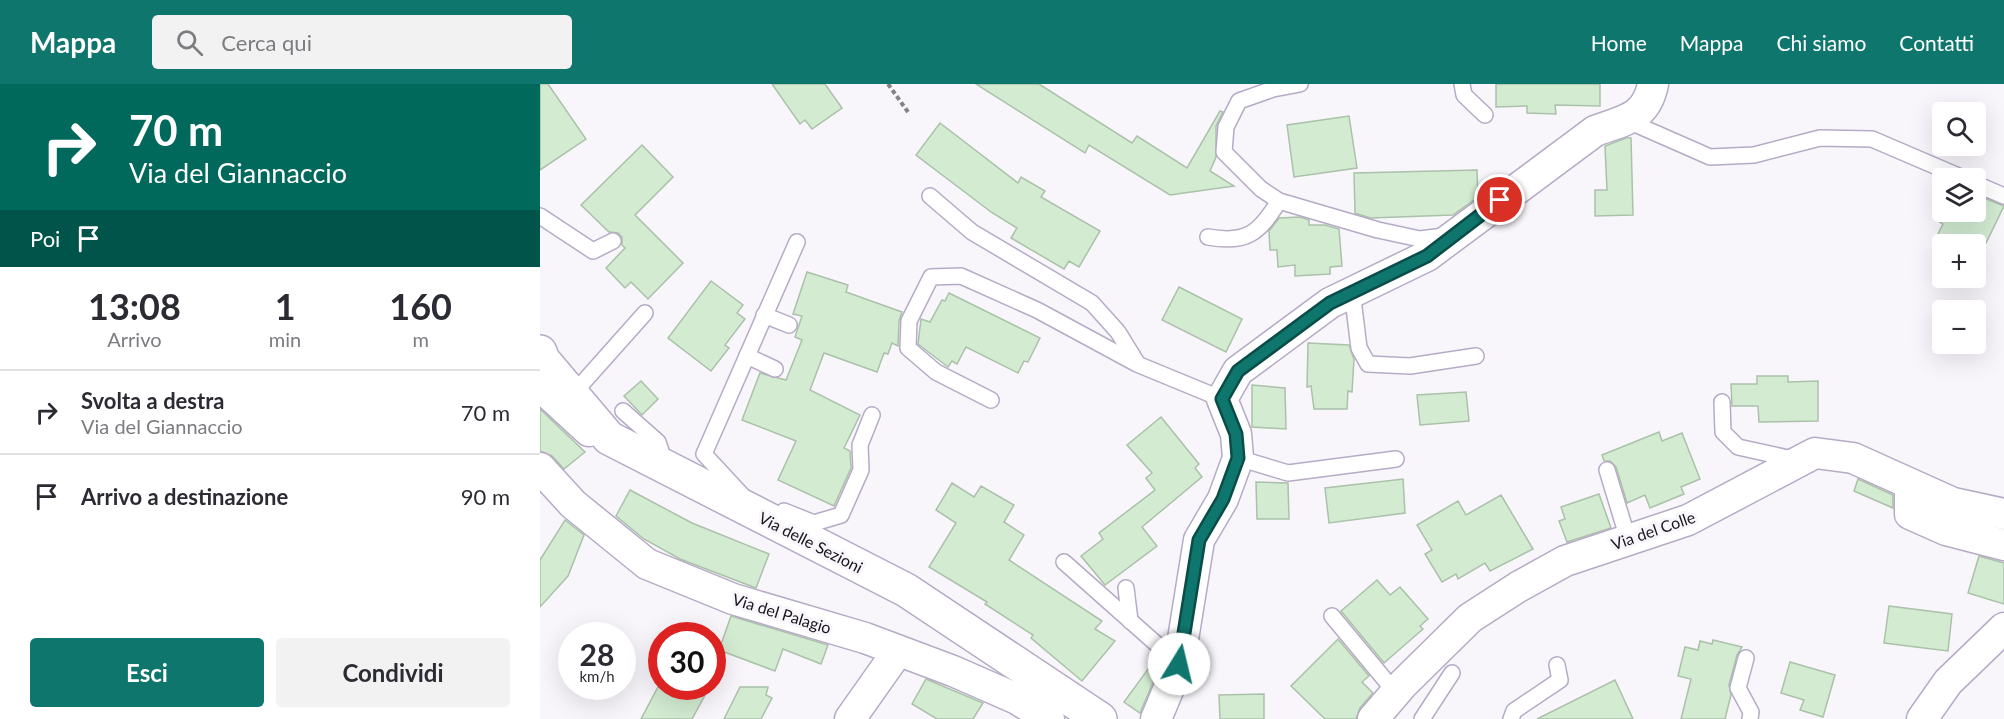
<!DOCTYPE html>
<html lang="it">
<head>
<meta charset="utf-8">
<style>
	body { margin:0; font-family:Lato,sans-serif; background:#f2f2f3; color:#2b2b33; height:100vh; display:flex; flex-direction:column; font-size:22px; white-space:nowrap }
	* { box-sizing:border-box; margin:0 }
	p { font-size:20px; color:#7c7c81 }
	.icon { flex:none; width:33px; height:33px; fill:none; stroke:currentColor; stroke-width:2; stroke-linecap:round; stroke-linejoin:round }
	.map { position:relative; flex:1; overflow:hidden }
	.panel { display:flex; flex-direction:column; background:#fff; width:540px }
	.panel>* { flex:none }
	.guide { background:#00695c; color:#fff; overflow:hidden }
	.controls { position:absolute; left:1392px; top:18px; display:grid; gap:12px }
	.controls a { display:grid; place-items:center; width:54px; height:54px; border-radius:6px; background:#fff; box-shadow:0 6px 24px #0002; font-size:30px }
	.speed { position:absolute; left:18px; top:538px; display:flex; gap:12px; font-size:30px; font-weight:700; text-align:center }
	.speed>* { display:grid; place-content:center; width:78px; height:78px; border-radius:50%; background:#fff; box-shadow:0 6px 24px #0002; line-height:1 }
	.speed small { font-size:15px; font-weight:400 }
	.speed .limit { border:9px solid #d22; background:#fff; color:#111 }
	.pin { position:absolute; display:grid; place-items:center; width:51px; height:51px; color:#fff; margin:-26px; border:3px solid #fff; border-radius:50%; box-shadow:0 2px 6px #0007 }
	.me { position:absolute; width:66px; margin:-33px; rotate:9deg; stroke-linejoin:round; filter:drop-shadow(0 0 4px #0008) }
	.turn { display:flex; align-items:center; gap:21px; height:126px; padding:0 30px; font-size:27px }
	.turn .icon { width:78px; height:78px; stroke-width:2.5 }
	.turn b { display:block; font-size:42px; line-height:51px }
	.then { display:flex; align-items:center; height:57px; padding:0 30px; background:#0003; gap:12px; font-size:22px }
	.eta { display:flex; justify-content:space-evenly; align-items:center; height:102px; text-align:center }
	.eta b { font-size:36px; font-weight:700; line-height:42px }
	.button { display:flex; gap:12px; margin-top:auto; padding:12px 30px }
	.button a { flex:1; height:69px; border-radius:6px; background:#0f766e; color:#fff; font-size:24px; font-weight:700; line-height:69px; text-align:center }
	.button a+a { background:#f2f2f3; color:#2b2b33 }
	ul { padding:0; list-style:none }
	li { display:flex; align-items:center; gap:18px; height:84px; padding:0 30px; border-top:2px solid #e1e1e2 }
	li div { flex:1 }
	li b { display:block; font-size:22px }
	li em { font-style:normal }
	header { display:flex; align-items:center; gap:36px; box-sizing:border-box; height:84px; padding:0 30px; background:#0f766e; color:#fff }
	header strong { font-size:28px }
	nav { display:flex; gap:33px; margin-inline-start:auto; font-size:21px }
	.search { width:420px; height:54px; background:#f2f2f3; display:flex; align-items:center; gap:15px; box-sizing:border-box; padding:0 21px; border-radius:6px; color:#7c7c81; font-size:22px }
	main { display:flex; flex:1; min-height:0 }
	.map>svg:first-child { display:block }
	.building { fill:#d2ebd1; stroke:#abc1aa; stroke-width:1.5 }
	.lines { fill:none; stroke-linecap:round; stroke-linejoin:round }
	.lane-casing { stroke:#b6abc6; stroke-width:18 }
	.street-casing { stroke:#b6abc6; stroke-width:33 }
	.secondary-casing { stroke:#b6abc6; stroke-width:36 }
	.path { stroke:#848188; stroke-width:4; stroke-dasharray:4.5 3; stroke-linecap:butt }
	.lane { stroke:#fff; stroke-width:15 }
	.street { stroke:#fff; stroke-width:30 }
	.secondary { stroke:#fff; stroke-width:33 }
	.route-casing { stroke:#0a4d48; stroke-width:15 }
	.route { stroke:#0f766e; stroke-width:10 }
	.labels { text-anchor:middle; dominant-baseline:central; stroke-width:6; stroke-linejoin:round; paint-order:stroke }
	.street-label { font-size:16px; fill:#18141e; stroke:#f8f6fb }
</style>
</head>
<body>
<header>
<strong>Mappa</strong>
<div class="search"><svg class="icon" aria-label="search" viewBox="0 0 24 24"><circle cx="10" cy="10" r="6"/><path d="M15 15l6 6"/></svg>Cerca qui</div>
<nav><a>Home</a><a>Mappa</a><a>Chi siamo</a><a>Contatti</a></nav>
</header>
<main>
<section class="panel">
<div class="guide">
<div class="turn"><svg class="icon" aria-label="right" viewBox="0 0 24 24"><path d="M7 20v-9h11M14 6l5 5-5 5"/></svg><div><b>70 m</b>Via del Giannaccio</div></div>
<div class="then">Poi<svg class="icon" aria-label="arrive" viewBox="0 0 24 24"><path d="M6 21V4h12l-3 4 3 4H6"/></svg></div>
</div>
<div class="eta">
<div><b>13:08</b><p>Arrivo</p></div>
<div><b>1</b><p>min</p></div>
<div><b>160</b><p>m</p></div>
</div>
<ul>
<li><svg class="icon" aria-label="right" viewBox="0 0 24 24"><path d="M7 20v-9h11M14 6l5 5-5 5"/></svg><div><b>Svolta a destra</b><p>Via del Giannaccio</p></div><em>70 m</em></li>
<li><svg class="icon" aria-label="arrive" viewBox="0 0 24 24"><path d="M6 21V4h12l-3 4 3 4H6"/></svg><div><b>Arrivo a destinazione</b></div><em>90 m</em></li>
</ul>
<div class="button"><a>Esci</a><a>Condividi</a></div>
</section>
<div class="map">
<svg width="1464" height="635" viewBox="0 0 1464 635">
	<rect width="100%" height="100%" fill="#f8f6fb"/>
	<!-- building -->
	<g class="building">
		<polygon points="0,0 8,0 46,55 0,86"/>
		<polygon points="232,0 285,0 302,24 272,45 265,36 260,40"/>
		<polygon points="436,0 499,0 592,59 597,52 647,84 680,27 683,28 676,42 676,73 670,87 694,102 630,111 549,61 545,69"/>
		<polygon points="956,0 1060,0 1060,22 1015,21 1016,30 987,29 987,22 956,23"/>
		<polygon points="809,32 817,84 754,93 747,41"/>
		<polygon points="400,39 478,99 481,93 505,107 501,113 560,147 539,183 529,177 524,185 471,154 477,144 451,128 376,71"/>
		<polygon points="1086,54 1091,54 1093,131 1055,132 1055,106 1067,106 1065,62"/>
		<polygon points="102,61 133,93 95,131 143,179 108,215 91,198 85,204 66,184 85,164 82,161 82,153 78,149 69,148 41,121"/>
		<polygon points="937,86 938,113 913,131 830,134 815,129 814,89"/>
		<polygon points="1444,114 1464,122 1446,159 1438,155 1436,160 1393,160 1403,140 1396,136 1402,124 1402,128 1436,128 1436,123 1439,124"/>
		<polygon points="760,133 769,136 769,141 785,141 799,145 802,182 790,183 790,190 755,192 755,181 738,183 737,166 730,166 729,147 739,134"/>
		<polygon points="267,188 308,201 306,208 362,228 359,237 358,262 352,259 348,270 344,269 337,288 284,269 270,306 320,331 304,364 310,367 311,384 294,422 238,396 256,357 202,336 220,289 246,296 262,256 255,253 262,232 253,230"/>
		<polygon points="171,197 203,221 197,229 205,235 185,261 189,264 171,287 128,254"/>
		<polygon points="639,203 702,235 686,268 622,236"/>
		<polygon points="409,209 500,254 488,278 484,277 478,289 426,263 417,280 412,277 408,283 378,260 381,235 390,238 402,216 405,217"/>
		<polygon points="768,259 809,261 814,275 812,308 808,307 807,325 774,325 771,302 767,303"/>
		<polygon points="1217,292 1248,292 1248,298 1278,297 1278,337 1219,338 1218,322 1192,322 1191,300 1217,300"/>
		<polygon points="101,297 118,315 102,331 84,312"/>
		<polygon points="712,301 745,304 746,345 712,343"/>
		<polygon points="926,308 929,337 880,341 877,311"/>
		<polygon points="0,325 45,368 24,385 12,372 0,367"/>
		<polygon points="621,333 659,380 655,384 662,393 602,443 617,462 565,501 541,472 563,455 559,449 615,406 606,394 612,389 587,361"/>
		<polygon points="1119,348 1122,357 1142,349 1160,395 1141,403 1144,410 1110,424 1105,411 1087,419 1076,383 1070,377 1064,377 1062,371"/>
		<polygon points="863,395 865,429 789,439 785,404"/>
		<polygon points="1318,395 1353,411 1353,424 1314,407"/>
		<polygon points="716,398 748,399 749,435 717,435"/>
		<polygon points="412,399 434,413 441,402 474,421 464,438 484,451 469,476 562,537 555,545 575,557 542,597 491,554 493,551 445,520 447,518 389,483 416,439 396,426"/>
		<polygon points="90,406 152,439 229,470 216,504 140,475 104,455 76,432"/>
		<polygon points="1059,410 1071,444 1027,458 1019,437 1025,435 1021,423"/>
		<polygon points="961,411 993,465 950,487 945,479 918,495 916,490 902,498 885,470 892,466 877,441 918,417 926,431"/>
		<polygon points="25,436 44,451 28,492 0,523 0,476"/>
		<polygon points="1439,472 1464,479 1464,520 1428,509"/>
		<polygon points="837,496 850,511 860,503 888,535 880,542 883,545 844,579 801,527"/>
		<polygon points="1349,522 1412,530 1408,567 1344,559"/>
		<polygon points="191,532 288,561 281,580 243,565 235,587 179,566"/>
		<polygon points="798,555 829,592 822,598 833,609 820,624 816,635 785,635 751,602"/>
		<polygon points="1173,556 1202,563 1197,571 1189,601 1191,611 1185,635 1141,635 1151,595 1138,592 1145,563 1158,566 1160,557 1172,560"/>
		<polygon points="614,577 620,582 600,629 584,618"/>
		<polygon points="1250,578 1295,591 1283,633 1260,626 1264,616 1241,609"/>
		<polygon points="386,595 443,619 433,635 397,635 372,620"/>
		<polygon points="1075,596 1093,635 997,635"/>
		<polygon points="118,603 148,603 165,611 152,635 101,635"/>
		<polygon points="200,603 228,603 226,611 232,614 221,635 184,635"/>
		<polygon points="724,610 724,635 680,635 679,611"/>
	</g>
	<g class="lines">
		<!-- lane casing -->
		<g class="lane-casing">
			<g id="lane">
				<polyline points="760,0 733,5 699,17 686,43 684,68 721,105 739,117 838,146 880,155 904,152"/>
				<polyline points="922,0 924,11 945,31"/>
				<polyline points="1088,37 1170,73 1214,71 1280,54 1332,55 1423,94"/>
				<polyline points="1436,100 1464,112"/>
				<polyline points="390,112 432,148 552,219 578,248 597,279"/>
				<polyline points="0,132 53,167 73,157"/>
				<path d="M668 153C707 160 719 149 739 117"/>
				<polyline points="812,207 819,264 828,280 870,282 936,272"/>
				<polyline points="224,231 249,241"/>
				<polyline points="207,272 235,285"/>
				<polyline points="32,311 105,229"/>
				<polyline points="451,316 396,288 368,264 369,237 391,193 421,192 497,226 597,280 682,315"/>
				<polyline points="1182,318 1183,348 1198,363 1257,376"/>
				<polyline points="83,327 118,358 125,379"/>
				<polyline points="698,374 748,389 856,375"/>
				<polyline points="1067,386 1088,455"/>
				<polyline points="202,411 164,370 257,158"/>
				<polyline points="244,427 274,439 301,431 321,386 320,361 332,331"/>
				<polyline points="524,478 639,580"/>
				<polyline points="586,504 590,537"/>
				<polyline points="792,532 856,609"/>
				<polyline points="1206,574 1198,604 1211,628 1210,635"/>
				<polyline points="882,635 912,589"/>
				<polyline points="971,635 974,627 1020,596 1017,581"/>
			</g>
		</g>
		<!-- street casing -->
		<g class="street-casing">
			<g id="street">
				<polyline points="0,302 49,347"/>
				<polyline points="0,384 33,420 107,480 193,515 325,554 413,587 477,615 509,635"/>
				<polyline points="1370,401 1370,430 1406,446 1464,461"/>
				<polyline points="310,635 358,567"/>
				<path d="M616 635 639 580 659 456 683 415 698 374 696 350 682 315 698 287 790 219 887 172 1055 47C1084 36 1106 35 1113 0"/>
				<polyline points="833,635 863,600 930,534 978,503 1025,477 1148,436 1275,369 1313,374 1413,419 1464,430"/>
				<polyline points="1382,635 1408,598 1464,544"/>
			</g>
		</g>
		<!-- secondary casing -->
		<g class="secondary-casing">
			<polyline id="secondary" points="0,268 3,276 69,354 366,506 560,635"/>
		</g>
		<!-- path -->
		<polyline class="path" points="348,0 368,28"/>
		<!-- lane -->
		<use href="#lane" class="lane"/>
		<!-- street -->
		<use href="#street" class="street"/>
		<!-- secondary -->
		<use href="#secondary" class="secondary"/>
	</g>
	<g class="lines">
		<!-- route casing -->
		<g class="route-casing">
			<polyline id="route" points="639,580 659,456 683,415 698,374 696,350 682,315 698,287 790,219 887,172 960,116"/>
		</g>
		<!-- route -->
		<use href="#route" class="route"/>
	</g>
	<g class="labels">
		<!-- street labels -->
		<g class="street-label">
			<text transform="translate(1113 446) rotate(-19)">Via del Colle</text>
			<text transform="translate(271 458) rotate(27)">Via delle Sezioni</text>
			<text transform="translate(242 529) rotate(17)">Via del Palagio</text>
		</g>
	</g>
</svg>
<div class="controls">
<a><svg class="icon" aria-label="search" viewBox="0 0 24 24"><circle cx="10" cy="10" r="6"/><path d="M15 15l6 6"/></svg></a>
<a><svg class="icon" aria-label="layers" viewBox="0 0 24 24"><path d="M12 4l9 5-9 5-9-5zM3 14l9 5 9-5"/></svg></a>
<a>+</a>
<a>−</a>
</div>
<div class="speed"><div>28<small>km/h</small></div><div class="limit">30</div></div>
<div class="pin" style="left:960px;top:116px;background:#d93025"><svg class="icon" aria-label="arrive" viewBox="0 0 24 24"><path d="M6 21V4h12l-3 4 3 4H6"/></svg></div>
<svg class="me" style="left:639px;top:580px" viewBox="-20 -20 40 40"><circle r="19" fill="#fff"/><path d="M0-13L10 11 0 6-10 11z" fill="#0f766e"/></svg>
</div>
</main>
</body>
</html>
